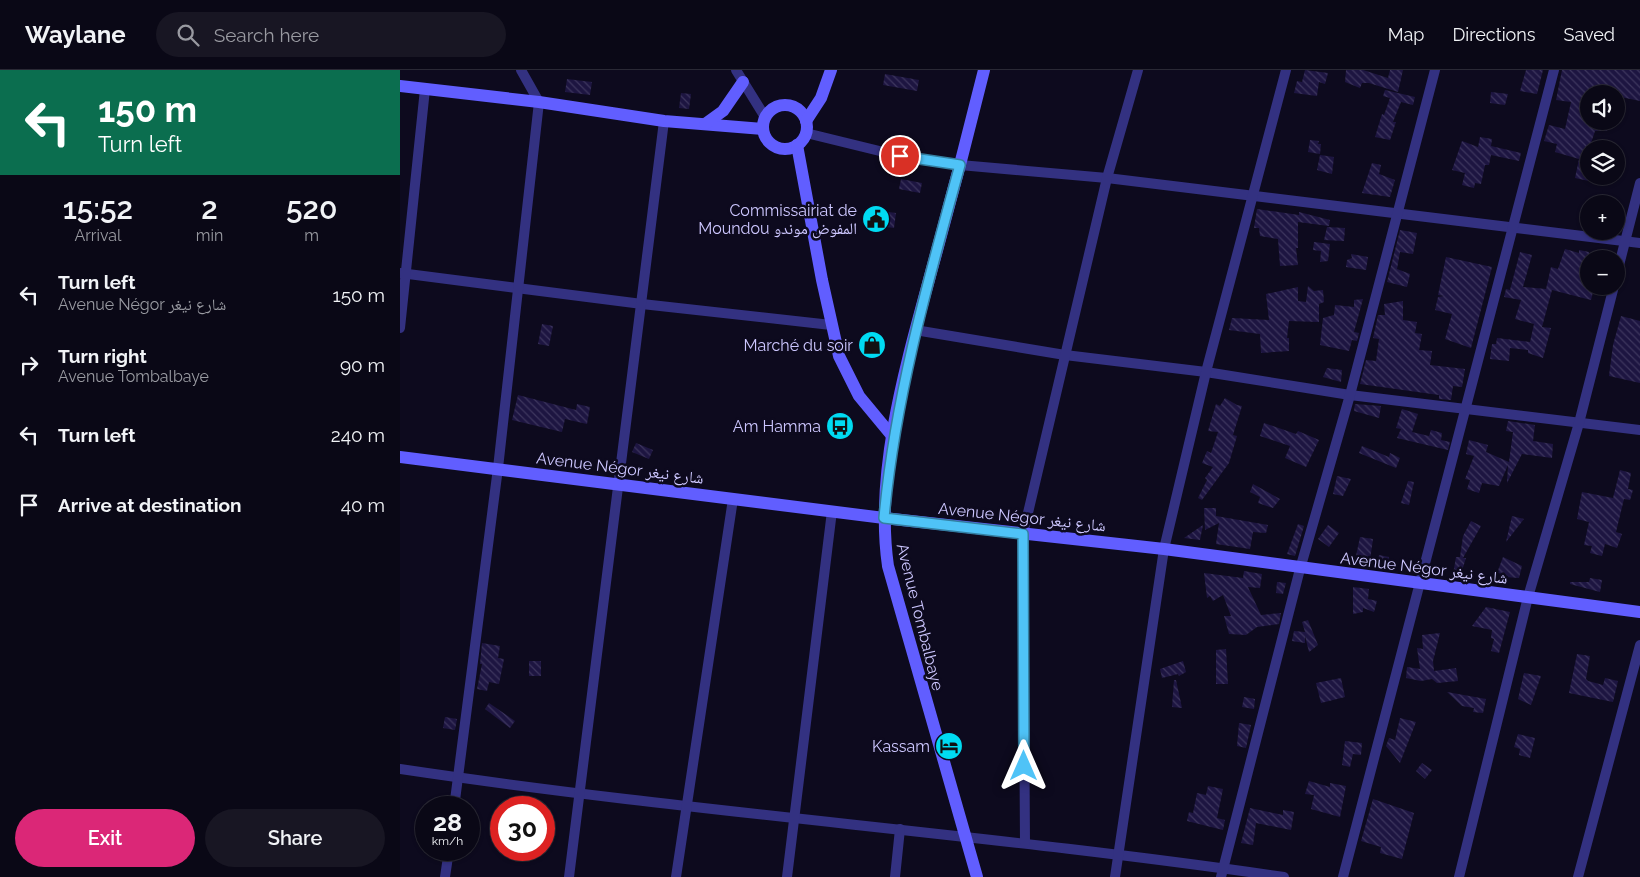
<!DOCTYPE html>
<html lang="en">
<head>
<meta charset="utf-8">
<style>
	body { margin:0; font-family:Raleway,"Noto Naskh Arabic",sans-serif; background:#181623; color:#f1f3f6; height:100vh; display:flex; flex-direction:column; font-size:19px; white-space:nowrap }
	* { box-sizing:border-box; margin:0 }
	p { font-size:16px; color:#999aa1 }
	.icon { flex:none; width:28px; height:28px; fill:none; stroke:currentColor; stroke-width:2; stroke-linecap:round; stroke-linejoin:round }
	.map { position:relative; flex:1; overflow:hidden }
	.drawer { display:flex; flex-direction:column; background:#0a0816; width:400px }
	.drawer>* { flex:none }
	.top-card { background:#0b6e4f; color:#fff; overflow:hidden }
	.buttons { position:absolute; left:1180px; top:15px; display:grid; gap:10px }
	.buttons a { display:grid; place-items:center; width:45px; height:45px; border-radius:50%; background:#0a0816; box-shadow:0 1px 4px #0004,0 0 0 1px #2a2935; font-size:25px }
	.speed { position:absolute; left:15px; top:726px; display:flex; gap:10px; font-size:25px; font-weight:700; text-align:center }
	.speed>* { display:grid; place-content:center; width:65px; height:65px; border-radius:50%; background:#0a0816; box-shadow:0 1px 4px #0004,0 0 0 1px #2a2935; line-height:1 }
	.speed small { font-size:12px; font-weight:400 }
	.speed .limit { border:8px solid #d22; background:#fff; color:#111 }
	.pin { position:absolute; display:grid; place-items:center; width:42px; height:42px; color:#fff; margin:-21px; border:2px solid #fff; border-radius:50%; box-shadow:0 1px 5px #0007 }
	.me { position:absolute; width:55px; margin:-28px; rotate:0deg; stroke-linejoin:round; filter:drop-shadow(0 0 4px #0008) }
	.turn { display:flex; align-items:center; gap:18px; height:105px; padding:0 15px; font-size:22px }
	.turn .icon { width:65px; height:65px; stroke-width:2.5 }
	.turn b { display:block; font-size:35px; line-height:42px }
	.eta { display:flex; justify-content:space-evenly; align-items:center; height:85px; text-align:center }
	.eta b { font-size:30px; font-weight:600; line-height:35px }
	.primary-button { display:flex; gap:10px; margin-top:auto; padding:10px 15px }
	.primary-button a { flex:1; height:58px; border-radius:30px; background:#db2777; color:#fff; font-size:20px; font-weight:600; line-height:58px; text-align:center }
	.primary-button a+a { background:#181623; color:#f1f3f6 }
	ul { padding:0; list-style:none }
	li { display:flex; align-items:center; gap:15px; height:70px; padding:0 15px }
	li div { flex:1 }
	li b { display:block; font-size:19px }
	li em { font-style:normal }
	header { display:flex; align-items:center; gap:30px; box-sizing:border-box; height:70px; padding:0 25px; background:#0a0816; border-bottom:1px solid #2a2935 }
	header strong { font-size:24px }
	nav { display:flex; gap:28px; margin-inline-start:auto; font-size:18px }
	.search { width:350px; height:45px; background:#181623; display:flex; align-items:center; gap:12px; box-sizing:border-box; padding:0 18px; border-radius:28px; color:#999aa1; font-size:19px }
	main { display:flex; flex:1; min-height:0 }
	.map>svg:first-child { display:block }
	.building { fill:url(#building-back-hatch) }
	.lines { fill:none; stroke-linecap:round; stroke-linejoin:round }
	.street { stroke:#333181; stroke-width:10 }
	.secondary { stroke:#615eff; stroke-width:12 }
	.route-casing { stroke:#337fa1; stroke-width:12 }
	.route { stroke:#4fc3f7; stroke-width:9 }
	.labels { text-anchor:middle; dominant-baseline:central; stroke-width:5; stroke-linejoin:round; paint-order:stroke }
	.poi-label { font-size:16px; fill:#cdc7ff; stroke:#0d0a1e; text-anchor:end }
	.street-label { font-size:16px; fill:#cdc7ff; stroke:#0d0a1e }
</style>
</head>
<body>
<header>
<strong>Waylane</strong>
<div class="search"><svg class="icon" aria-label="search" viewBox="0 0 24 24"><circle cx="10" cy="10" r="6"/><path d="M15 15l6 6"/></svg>Search here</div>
<nav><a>Map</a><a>Directions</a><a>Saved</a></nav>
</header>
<main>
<section class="drawer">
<div class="top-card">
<div class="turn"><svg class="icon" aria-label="left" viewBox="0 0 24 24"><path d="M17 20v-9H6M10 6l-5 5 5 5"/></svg><div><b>150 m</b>Turn left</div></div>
</div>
<div class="eta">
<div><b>15:52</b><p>Arrival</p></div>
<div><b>2</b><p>min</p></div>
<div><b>520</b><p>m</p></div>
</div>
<ul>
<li><svg class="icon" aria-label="left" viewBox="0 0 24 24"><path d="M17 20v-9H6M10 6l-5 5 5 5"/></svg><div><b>Turn left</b><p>Avenue Négor شارع نيغر</p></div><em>150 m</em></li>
<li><svg class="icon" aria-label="right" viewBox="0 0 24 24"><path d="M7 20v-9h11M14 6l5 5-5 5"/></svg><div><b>Turn right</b><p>Avenue Tombalbaye</p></div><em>90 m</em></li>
<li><svg class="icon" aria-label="left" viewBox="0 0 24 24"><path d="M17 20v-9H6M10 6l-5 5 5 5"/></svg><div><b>Turn left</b></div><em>240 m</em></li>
<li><svg class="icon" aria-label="arrive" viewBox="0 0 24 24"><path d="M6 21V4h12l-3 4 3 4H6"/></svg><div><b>Arrive at destination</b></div><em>40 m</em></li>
</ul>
<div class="primary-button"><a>Exit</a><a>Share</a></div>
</section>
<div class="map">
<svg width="1240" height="807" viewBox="0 0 1240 807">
	<defs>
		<pattern id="building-back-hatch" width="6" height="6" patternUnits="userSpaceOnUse" patternTransform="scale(1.25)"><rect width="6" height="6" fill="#1d1541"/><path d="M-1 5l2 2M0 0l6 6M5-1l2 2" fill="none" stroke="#3d365e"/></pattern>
	</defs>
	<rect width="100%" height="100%" fill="#0d0a1e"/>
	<!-- building -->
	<g class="building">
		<polygon points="905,0 928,3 925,14 919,12 917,26 894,23 897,11 902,12"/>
		<polygon points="946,0 963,0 988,8 990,0 1003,0 998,22 969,13 962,13 960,18 945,12"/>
		<polygon points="1126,0 1143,0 1137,24 1120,21"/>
		<polygon points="1162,0 1240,0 1240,31 1216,26 1216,24 1189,24 1189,51 1207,51 1207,61 1195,61 1189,79 1189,111 1175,108 1179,89 1155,82 1157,74 1144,71 1149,55 1165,59 1171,32 1156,30"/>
		<polygon points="485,4 519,10 517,21 483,15"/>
		<polygon points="167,9 192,12 190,25 165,22"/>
		<polygon points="985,20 1015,27 1013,35 1001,32 993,52 996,52 990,70 975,67 982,44 984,45 990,28 983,26"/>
		<polygon points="1091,22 1108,24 1105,35 1090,33"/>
		<polygon points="281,23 291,24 289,39 279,38"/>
		<polygon points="1080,67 1092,69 1091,76 1121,83 1119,91 1091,85 1089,95 1085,95 1081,114 1075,113 1074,118 1062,115 1065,103 1052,100 1062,71 1078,77"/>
		<polygon points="910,70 919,71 918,74 921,74 920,84 908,82"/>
		<polygon points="920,85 934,87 932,104 917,100"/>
		<polygon points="972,93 981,95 979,104 995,110 990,127 962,123"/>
		<polygon points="501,109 522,113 520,123 499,119"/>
		<polygon points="467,139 496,143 494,158 465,154"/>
		<polygon points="857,139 899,145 899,142 930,150 929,156 898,152 898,178 896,178 898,195 880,196 878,169 860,166 859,158 854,158"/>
		<polygon points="927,157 945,158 944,171 924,170"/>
		<polygon points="1000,160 1017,163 1013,184 1000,182 997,199 1010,204 1007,217 987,212"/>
		<polygon points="914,172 930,174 928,191 920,192 921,181 913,180"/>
		<polygon points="1165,179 1179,183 1179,180 1189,182 1189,217 1194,218 1191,230 1152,220 1142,257 1151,258 1143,288 1128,283 1128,280 1110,278 1109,291 1090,289 1092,274 1096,274 1097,268 1130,272 1134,254 1115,249 1121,230 1104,227 1106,219 1110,220 1120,182 1132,185 1123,217 1146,219 1151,197 1158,199"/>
		<polygon points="951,184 968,187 966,200 946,197 947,190 952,188"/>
		<polygon points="1046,187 1092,197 1071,278 1045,269 1052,244 1035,240 1038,227 1044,226 1038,225"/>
		<polygon points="908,216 914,221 923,220 924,232 919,234 919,252 889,251 887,268 889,268 889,281 861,283 860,264 829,260 832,248 869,250 866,224 898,217 898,231 906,232"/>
		<polygon points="963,229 954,262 959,263 957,271 952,270 949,281 920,275 923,248 934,245 935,235 954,237 954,230"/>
		<polygon points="1003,231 1003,250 1017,252 1015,263 1022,264 1019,280 1032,281 1030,295 1065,299 1062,317 1053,316 1051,330 1039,329 1039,325 960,314 966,290 976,291 979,269 973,268 978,245 985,245 984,234"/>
		<polygon points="1221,246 1240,251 1240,313 1209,306 1213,275"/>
		<polygon points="142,254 153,256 149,276 138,274"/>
		<polygon points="927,298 942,300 941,312 923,307"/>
		<polygon points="118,325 176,340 177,334 190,337 187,354 165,349 162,362 112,350"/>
		<polygon points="825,328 837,335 842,336 833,365 837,366 829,393 802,430 798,428 807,410 805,408 813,397 802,393 807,381 811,383 818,362 808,361 816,334 820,336"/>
		<polygon points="955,334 981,336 979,348 954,341"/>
		<polygon points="1002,339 1018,344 1012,362 1029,366 1031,360 1042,363 1041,370 1050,372 1048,380 997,368 1001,359 996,358"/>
		<polygon points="1108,351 1135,355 1133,371 1153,374 1152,388 1122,384 1107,413 1108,395 1099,416 1082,413 1079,423 1067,419 1070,410 1065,409 1074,386 1066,384 1069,370 1088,375 1086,382 1109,392 1113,362 1106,361"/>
		<polygon points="864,353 896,364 898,361 919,370 906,397 885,388 890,376 860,366"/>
		<polygon points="236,373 253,380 249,389 232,382"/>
		<polygon points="962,376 989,387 990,383 1000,388 996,398 959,383"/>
		<polygon points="1220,400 1231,403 1228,419 1233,420 1230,430 1224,429 1216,462 1222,464 1217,478 1205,474 1202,486 1190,483 1192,476 1184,475 1189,452 1177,449 1182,422 1213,428"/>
		<polygon points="937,406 951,409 943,426 933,424"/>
		<polygon points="1008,411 1014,412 1009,435 1001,433"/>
		<polygon points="853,414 880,429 873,438 858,433 860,427 850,422"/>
		<polygon points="804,438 816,438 816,446 868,455 866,463 853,462 850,479 816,474 819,453 805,460"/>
		<polygon points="1112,446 1124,449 1106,472"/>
		<polygon points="1071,451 1081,456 1063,488 1066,488 1059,510 1055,509 1055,504 1053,504 1056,487 1060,487 1063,466"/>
		<polygon points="898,454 904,456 895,486 887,484"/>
		<polygon points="803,455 800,470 784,468"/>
		<polygon points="928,455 939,463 929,477 918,469"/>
		<polygon points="960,467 973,469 970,490 956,486"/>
		<polygon points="979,485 989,487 987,499 977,497"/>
		<polygon points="1103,487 1122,496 1119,508 1104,507 1104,504 1097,503"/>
		<polygon points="844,501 862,504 860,518 848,517 861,545 881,543 879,554 857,557 846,565 829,564 824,546 831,546 823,525 813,531 810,526 807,528 804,503 843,508"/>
		<polygon points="1190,508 1202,510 1200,522 1170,514 1170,512 1189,512"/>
		<polygon points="877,512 886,513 883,524 876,523"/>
		<polygon points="953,517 969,519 968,529 977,531 974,542 963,538 963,542 953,544"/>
		<polygon points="1086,537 1110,542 1099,583 1091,581 1094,569 1091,568 1092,560 1072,556"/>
		<polygon points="908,550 918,575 909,582 905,566 905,573 892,571 894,561 905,562 902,552"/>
		<polygon points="1040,563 1033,591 1034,601 1056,598 1058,611 1037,613 1032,609 1021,611 1006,608 1007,597 1020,599 1017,578 1023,579 1022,565"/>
		<polygon points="82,573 100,576 98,588 104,589 99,614 89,612 87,621 77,619 82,594 80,594"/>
		<polygon points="826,579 828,614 816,614 816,580"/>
		<polygon points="1177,584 1190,586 1186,609 1188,611 1203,615 1205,608 1218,611 1213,632 1169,623"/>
		<rect x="129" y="591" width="12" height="15"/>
		<polygon points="783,591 786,602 779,606 778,604 762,608 760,599"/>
		<polygon points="1124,603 1141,606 1131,635 1118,629"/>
		<polygon points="941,608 945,627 921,633 916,613"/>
		<polygon points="774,610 776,610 782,638 772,637"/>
		<polygon points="1047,622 1086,629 1083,643 1073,642 1074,638 1062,636"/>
		<polygon points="844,627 855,629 854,639 842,637"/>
		<polygon points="89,633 115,651 110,658 85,639"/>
		<polygon points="45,647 57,649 55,660 43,658"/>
		<polygon points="1000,648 1016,652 1000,693 986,676 989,668 995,670"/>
		<polygon points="839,653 851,655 846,678 837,676"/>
		<polygon points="1118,664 1135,668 1130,688 1119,685 1120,679 1114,677"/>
		<polygon points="945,671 962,673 961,685 953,684 950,697 942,695"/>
		<polygon points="1022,693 1032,700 1025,709 1016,701"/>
		<polygon points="909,711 930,717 930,713 946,716 940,747 911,739 914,725 905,724"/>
		<polygon points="808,716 823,719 817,748 825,750 823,760 787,751 789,742 793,743 797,723 806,725"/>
		<polygon points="973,729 1014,743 1002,789 980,783 981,777 961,771"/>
		<polygon points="850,738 883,745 883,740 894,742 891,760 856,753 853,775 841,773"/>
	</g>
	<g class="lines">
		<!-- street -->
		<g class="street">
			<polyline points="336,0 365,47"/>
			<polyline points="406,63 500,86 560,95 707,108 1240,173"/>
			<polyline points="0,203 242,234 431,255"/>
			<polyline points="1216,207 1240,113"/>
			<polyline points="0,258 25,19"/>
			<polyline points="515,260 665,285 806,302 950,325 1240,360"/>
			<path d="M0 699C294 743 590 764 884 807"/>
			<polyline points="54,738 98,398 139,32 121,0"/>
			<polyline points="625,773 623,464 707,108 738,0"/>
			<polyline points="45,807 49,780"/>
			<polyline points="169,807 264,51"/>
			<polyline points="276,807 333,429"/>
			<polyline points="387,807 432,441"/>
			<polyline points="495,807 500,759"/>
			<polyline points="715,807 764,479 806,302 886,0"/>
			<polyline points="821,807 900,499 950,325 1035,0"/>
			<polyline points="943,807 1154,0"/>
			<polyline points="1059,807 1128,527 1179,353 1214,216"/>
			<polyline points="1178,807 1240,575"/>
		</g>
		<!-- secondary -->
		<g class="secondary">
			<polyline points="0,16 139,32 264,51 363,59"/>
			<circle cx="385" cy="57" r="22"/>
			<polyline points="406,51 421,28 431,0"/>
			<polyline points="305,54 323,41 343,12"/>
			<polyline points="397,75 422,210 439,286 459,326 493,367"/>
			<polyline points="0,387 484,448 764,479 1240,542"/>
			<path d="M577 807 488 496C474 399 508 288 533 195 551 130 568 65 584 0"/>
		</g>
	</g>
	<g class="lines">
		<!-- route casing -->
		<g class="route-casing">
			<path id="route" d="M500 86 560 95C528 211 495 327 484 448L623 464 624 696"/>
		</g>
		<!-- route -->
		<use href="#route" class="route"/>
	</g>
	<!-- icons -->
	<defs>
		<g id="civic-disc" transform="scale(1.4375)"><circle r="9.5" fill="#00dbf2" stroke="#0d0a1e"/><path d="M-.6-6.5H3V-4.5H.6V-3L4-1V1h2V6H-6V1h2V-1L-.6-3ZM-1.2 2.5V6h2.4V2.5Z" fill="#111"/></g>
		<g id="shop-disc" transform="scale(1.4375)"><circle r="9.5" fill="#00dbf2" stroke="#0d0a1e"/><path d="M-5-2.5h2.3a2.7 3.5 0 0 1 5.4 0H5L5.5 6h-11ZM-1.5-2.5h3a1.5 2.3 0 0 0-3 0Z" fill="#111"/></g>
		<g id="bus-disc" transform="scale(1.4375)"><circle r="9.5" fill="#00dbf2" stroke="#0d0a1e"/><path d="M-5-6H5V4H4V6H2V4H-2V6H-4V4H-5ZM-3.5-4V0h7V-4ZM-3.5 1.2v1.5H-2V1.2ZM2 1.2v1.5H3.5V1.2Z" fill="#111"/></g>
		<g id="hotel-disc" transform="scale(1.4375)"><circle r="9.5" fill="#00dbf2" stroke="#0d0a1e"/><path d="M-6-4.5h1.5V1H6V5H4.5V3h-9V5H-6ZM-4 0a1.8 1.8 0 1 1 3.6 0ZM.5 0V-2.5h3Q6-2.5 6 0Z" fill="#111"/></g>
	</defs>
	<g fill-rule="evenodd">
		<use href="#civic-disc" x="476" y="149"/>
		<use href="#shop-disc" x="472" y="275"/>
		<use href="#bus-disc" x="440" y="356"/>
		<use href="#hotel-disc" x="549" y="676"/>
	</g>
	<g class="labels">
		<!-- poi labels -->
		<g class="poi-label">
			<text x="457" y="140">Commissairiat de<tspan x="457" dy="18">Moundou المفوض موندو</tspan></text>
			<text x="453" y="275">Marché du soir</text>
			<text x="421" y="356">Am Hamma</text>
			<text x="530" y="676">Kassam</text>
		</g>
		<!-- street labels -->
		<g class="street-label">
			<text transform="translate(220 398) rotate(7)">Avenue Négor شارع نيغر</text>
			<text transform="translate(622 447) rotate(6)">Avenue Négor شارع نيغر</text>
			<text transform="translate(1024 498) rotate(7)">Avenue Négor شارع نيغر</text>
			<text transform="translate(520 547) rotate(76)">Avenue Tombalbaye</text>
		</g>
	</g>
</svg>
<div class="buttons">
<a><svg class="icon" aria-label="sound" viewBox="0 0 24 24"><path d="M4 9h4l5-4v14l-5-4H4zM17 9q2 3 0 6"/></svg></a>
<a><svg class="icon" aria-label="layers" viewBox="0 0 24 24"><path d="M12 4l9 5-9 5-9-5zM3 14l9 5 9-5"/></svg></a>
<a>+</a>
<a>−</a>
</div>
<div class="speed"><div>28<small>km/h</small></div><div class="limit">30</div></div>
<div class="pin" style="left:500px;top:86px;background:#d93025"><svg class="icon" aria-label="arrive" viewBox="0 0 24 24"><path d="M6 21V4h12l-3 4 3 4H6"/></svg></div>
<svg class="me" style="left:624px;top:696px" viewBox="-20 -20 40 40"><path d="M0-17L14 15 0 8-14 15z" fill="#4fc3f7" stroke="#fff" stroke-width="4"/></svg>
</div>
</main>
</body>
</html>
